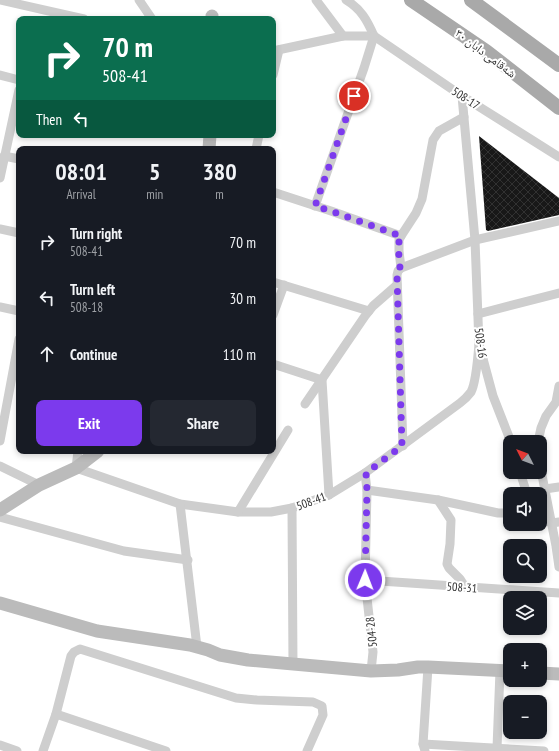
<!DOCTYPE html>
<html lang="en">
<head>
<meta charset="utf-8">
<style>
	body { margin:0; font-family:"PT Sans Narrow","Noto Naskh Arabic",sans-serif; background:#242831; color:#f1f3f6; height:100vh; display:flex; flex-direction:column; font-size:15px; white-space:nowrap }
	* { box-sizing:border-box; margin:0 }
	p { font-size:13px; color:#9ea1a6 }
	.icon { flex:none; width:22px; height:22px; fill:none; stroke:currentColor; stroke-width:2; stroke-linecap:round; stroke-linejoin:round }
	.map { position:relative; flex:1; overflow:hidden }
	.drawer { position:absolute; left:16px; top:146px; width:260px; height:308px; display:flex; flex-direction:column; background:#171b24; border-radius:8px; box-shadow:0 2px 6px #0003 }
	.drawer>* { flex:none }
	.hud { position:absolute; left:16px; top:16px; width:260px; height:122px; border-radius:8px; box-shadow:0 2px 6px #0003; background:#0b6e4f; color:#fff; overflow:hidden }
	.needle { width:26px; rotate:312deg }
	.controls { position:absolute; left:503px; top:435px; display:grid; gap:8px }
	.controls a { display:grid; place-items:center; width:44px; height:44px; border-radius:8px; background:#171b24; box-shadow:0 2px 6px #0003; font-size:20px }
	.pin { position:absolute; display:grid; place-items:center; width:34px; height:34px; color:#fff; margin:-17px; border:2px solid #fff; border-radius:50%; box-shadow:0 1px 4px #0007 }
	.me { position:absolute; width:44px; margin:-22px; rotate:1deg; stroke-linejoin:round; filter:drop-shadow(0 0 3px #0008) }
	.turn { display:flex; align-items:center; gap:14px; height:84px; padding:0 20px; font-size:18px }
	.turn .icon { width:52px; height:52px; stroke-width:2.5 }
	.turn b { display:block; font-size:28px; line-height:34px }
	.then { display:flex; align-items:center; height:38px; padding:0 20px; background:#0003; gap:8px; font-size:15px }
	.eta { display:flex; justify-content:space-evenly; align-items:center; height:68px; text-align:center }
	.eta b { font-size:24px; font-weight:700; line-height:28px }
	.button { display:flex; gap:8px; margin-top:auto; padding:8px 20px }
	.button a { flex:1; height:46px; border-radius:8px; background:#7c3aed; color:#fff; font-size:16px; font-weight:700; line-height:46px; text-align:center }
	.button a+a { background:#242831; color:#f1f3f6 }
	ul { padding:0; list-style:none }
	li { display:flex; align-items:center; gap:12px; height:56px; padding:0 20px }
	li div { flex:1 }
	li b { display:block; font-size:15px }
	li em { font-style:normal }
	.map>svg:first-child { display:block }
	.building { fill:url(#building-cross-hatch) }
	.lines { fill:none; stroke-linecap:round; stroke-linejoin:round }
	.street { stroke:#cecece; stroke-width:9 }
	.secondary { stroke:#bbb; stroke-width:13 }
	.primary { stroke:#a9a9a9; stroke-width:14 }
	.route { stroke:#7c3aed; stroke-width:7; stroke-dasharray:0 12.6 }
	.labels { text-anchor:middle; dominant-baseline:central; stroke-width:4; stroke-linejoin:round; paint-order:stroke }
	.street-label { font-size:12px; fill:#313131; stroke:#fff }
</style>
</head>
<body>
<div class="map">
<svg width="559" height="751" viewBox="0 0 559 751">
	<defs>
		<pattern id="building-cross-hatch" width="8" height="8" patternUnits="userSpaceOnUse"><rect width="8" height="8" fill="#181818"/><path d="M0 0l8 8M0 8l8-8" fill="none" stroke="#313131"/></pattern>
	</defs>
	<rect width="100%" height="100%" fill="#fff"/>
	<!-- building -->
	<polygon class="building" points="479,136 559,198 559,215 488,231 486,230"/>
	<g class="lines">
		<!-- street -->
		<g class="street">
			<polyline points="0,0 84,19"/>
			<polyline points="139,0 152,19"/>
			<polyline points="316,0 343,36"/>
			<path d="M346 0C361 9 367 20 374 36"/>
			<polyline points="374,36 462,96 559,157"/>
			<polyline points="273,51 343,36 374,36"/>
			<polyline points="0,75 19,80"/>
			<polyline points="273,75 279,50"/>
			<polyline points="462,96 475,240 479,344 493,396 511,442"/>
			<polyline points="256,149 259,135"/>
			<polyline points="4,156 19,159"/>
			<polyline points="0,178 19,90"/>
			<polyline points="273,192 331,211 401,236"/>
			<polyline points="315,206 364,68 374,36"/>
			<polyline points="0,229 19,233"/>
			<polyline points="401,268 399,251 399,240 401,236 416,213 422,199 433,140 439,131 464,117"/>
			<polyline points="273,282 369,311"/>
			<polyline points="0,307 19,311"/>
			<polyline points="478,314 559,293"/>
			<polyline points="273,315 284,285"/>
			<polyline points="273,364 322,380 329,495"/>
			<polyline points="305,404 365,316 373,306 397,285"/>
			<polyline points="0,441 19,339"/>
			<polyline points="538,442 541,428 546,416 556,402 559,386"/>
			<polyline points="403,446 397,275 398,271 401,268 475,240 559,221"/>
			<path d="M78 451 76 468 180 504 238 512H271L292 508 329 495 365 473 460 403C464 400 468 396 471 392 476 383 478 356 479 344"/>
			<polyline points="540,465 556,546 559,567"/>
			<polyline points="0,466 39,485"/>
			<polyline points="520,472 527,494"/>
			<polyline points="365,473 367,490 365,580 373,652 371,671"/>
			<polyline points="545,489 559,487"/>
			<polyline points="367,490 438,500 498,513 510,513"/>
			<polyline points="438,500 451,520 450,544 447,564 449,568 460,579 465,587"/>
			<polyline points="180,504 197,647"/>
			<polyline points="292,508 293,665"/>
			<polyline points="238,512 288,430"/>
			<polyline points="0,517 124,551 188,560"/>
			<polyline points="540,518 552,523 559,522"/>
			<polyline points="365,580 559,593"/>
			<polyline points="56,714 166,751"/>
			<polyline points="423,744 544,751"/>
			<polyline points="0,745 17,751"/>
			<polyline points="497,748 500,671"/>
			<polyline points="43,751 56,714 71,656 74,652 80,649 236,698 257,700 313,702 322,706 323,715 307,751"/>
			<polyline points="425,751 423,744 428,667"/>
		</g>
		<!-- secondary -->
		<g class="secondary">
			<polyline points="212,19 212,16"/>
			<polyline points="209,149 210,135"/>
			<polyline points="0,510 39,485 76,468 98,451"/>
			<polyline points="0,603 97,631 190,645 208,650 220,655 248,660 371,671 398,670 418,667 428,667 510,671"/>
			<polyline points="540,673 559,674"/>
		</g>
		<!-- primary -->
		<g class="primary">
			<polyline points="411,0 486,51 559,108"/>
			<polyline points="471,0 559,65"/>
		</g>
	</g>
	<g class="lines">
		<!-- route -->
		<polyline class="route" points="354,96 315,206 331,211 401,236 398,245 400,268 398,271 397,275 402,446 366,473 367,490 365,580"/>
	</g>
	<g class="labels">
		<!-- street labels -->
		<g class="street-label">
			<text transform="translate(486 53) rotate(37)">شەقامی دابان ٣٠</text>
			<text transform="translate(466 98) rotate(33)">508-17</text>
			<text transform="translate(481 343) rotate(82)">508-16</text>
			<text transform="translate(311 501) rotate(-20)">508-41</text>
			<text transform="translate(462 587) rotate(4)">508-31</text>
			<text transform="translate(371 632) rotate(-96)">504-28</text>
		</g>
	</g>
</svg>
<div class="controls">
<a><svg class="needle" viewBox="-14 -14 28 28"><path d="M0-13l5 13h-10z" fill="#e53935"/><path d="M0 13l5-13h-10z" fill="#9ea1a6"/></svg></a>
<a><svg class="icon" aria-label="sound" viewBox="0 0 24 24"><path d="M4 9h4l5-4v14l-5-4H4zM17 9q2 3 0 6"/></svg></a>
<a><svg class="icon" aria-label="search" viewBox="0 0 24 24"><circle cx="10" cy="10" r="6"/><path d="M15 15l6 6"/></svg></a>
<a><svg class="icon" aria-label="layers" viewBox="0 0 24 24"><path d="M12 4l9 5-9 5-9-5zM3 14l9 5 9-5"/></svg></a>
<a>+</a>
<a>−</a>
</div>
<div class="pin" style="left:354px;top:96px;background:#d93025"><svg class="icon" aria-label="arrive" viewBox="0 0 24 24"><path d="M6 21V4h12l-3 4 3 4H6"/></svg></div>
<svg class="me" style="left:365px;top:580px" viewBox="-20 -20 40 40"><circle r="17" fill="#7c3aed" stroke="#fff" stroke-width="3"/><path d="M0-11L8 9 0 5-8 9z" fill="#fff"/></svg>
<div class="hud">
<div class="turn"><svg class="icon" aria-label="right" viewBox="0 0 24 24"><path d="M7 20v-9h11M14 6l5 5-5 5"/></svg><div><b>70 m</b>508-41</div></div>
<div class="then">Then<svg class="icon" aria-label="left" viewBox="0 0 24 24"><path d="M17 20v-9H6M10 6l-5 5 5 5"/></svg></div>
</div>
<section class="drawer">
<div class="eta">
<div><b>08:01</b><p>Arrival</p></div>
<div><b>5</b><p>min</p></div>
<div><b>380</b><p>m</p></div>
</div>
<ul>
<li><svg class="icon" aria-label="right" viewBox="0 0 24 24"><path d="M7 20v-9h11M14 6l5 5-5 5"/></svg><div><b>Turn right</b><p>508-41</p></div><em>70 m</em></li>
<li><svg class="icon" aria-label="left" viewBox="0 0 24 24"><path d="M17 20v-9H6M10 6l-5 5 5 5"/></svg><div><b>Turn left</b><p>508-18</p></div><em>30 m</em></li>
<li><svg class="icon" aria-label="ahead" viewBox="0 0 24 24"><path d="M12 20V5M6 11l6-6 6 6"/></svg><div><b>Continue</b></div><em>110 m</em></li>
</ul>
<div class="button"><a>Exit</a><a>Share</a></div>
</section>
</div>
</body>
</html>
